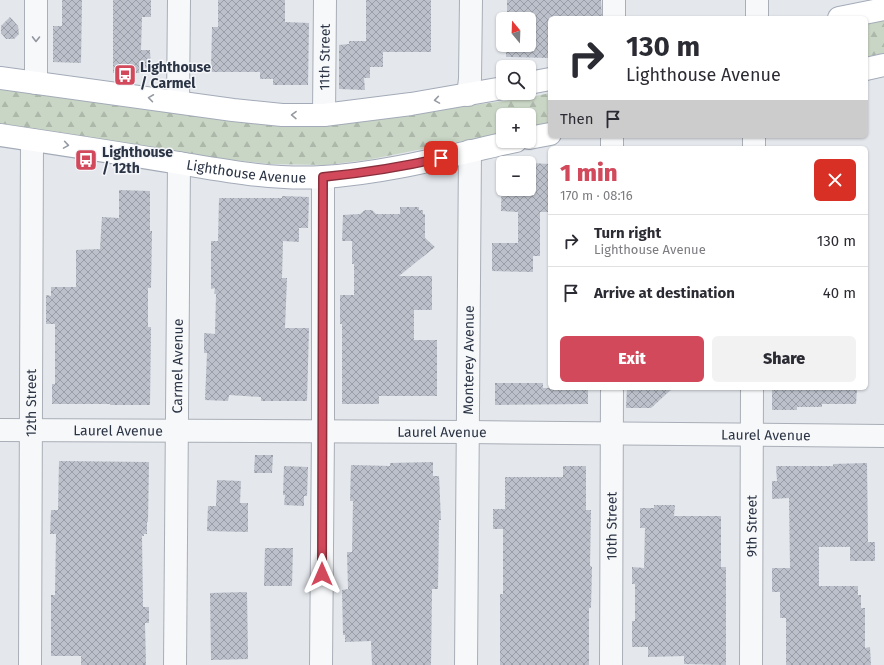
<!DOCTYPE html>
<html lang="en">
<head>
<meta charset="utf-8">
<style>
	body { margin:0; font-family:"Fira Sans",sans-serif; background:#f2f2f3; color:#2b2b33; height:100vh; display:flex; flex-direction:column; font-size:15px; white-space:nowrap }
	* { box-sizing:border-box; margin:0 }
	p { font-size:13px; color:#7c7c81 }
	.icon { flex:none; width:22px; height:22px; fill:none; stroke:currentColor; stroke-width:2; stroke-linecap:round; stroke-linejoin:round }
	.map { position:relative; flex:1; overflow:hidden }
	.drawer { position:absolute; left:548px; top:146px; width:320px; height:244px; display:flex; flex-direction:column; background:#fff; border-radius:6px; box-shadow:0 1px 3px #0004 }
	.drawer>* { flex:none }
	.hud { position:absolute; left:548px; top:16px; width:320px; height:122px; border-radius:6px; box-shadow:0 1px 3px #0004; background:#fff; color:#2b2b33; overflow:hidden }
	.needle { width:26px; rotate:341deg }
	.controls { position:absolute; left:496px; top:12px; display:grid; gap:8px }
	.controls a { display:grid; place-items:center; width:40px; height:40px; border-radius:6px; background:#fff; box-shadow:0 1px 3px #0004; font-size:20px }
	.pin { position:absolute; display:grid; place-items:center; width:34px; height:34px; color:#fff; margin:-17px; border-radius:8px; box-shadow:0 2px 6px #0006 }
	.me { position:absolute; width:44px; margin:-22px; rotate:0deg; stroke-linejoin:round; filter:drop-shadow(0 0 3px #0008) }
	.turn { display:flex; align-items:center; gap:14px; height:84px; padding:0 12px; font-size:18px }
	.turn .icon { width:52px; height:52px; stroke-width:2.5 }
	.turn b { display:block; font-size:28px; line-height:34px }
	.then { display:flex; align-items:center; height:38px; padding:0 12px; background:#0003; gap:8px; font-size:15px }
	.round { display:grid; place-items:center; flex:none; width:42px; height:42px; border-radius:6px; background:#f2f2f3 }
	.overview { display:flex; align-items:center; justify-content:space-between; height:68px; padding:0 12px }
	h1 { font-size:24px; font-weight:800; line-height:30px; color:#d1495b }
	.action { display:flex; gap:8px; margin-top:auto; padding:8px 12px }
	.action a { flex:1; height:46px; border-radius:6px; background:#d1495b; color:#fff; font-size:16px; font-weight:800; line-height:46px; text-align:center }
	.action a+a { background:#f2f2f3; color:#2b2b33 }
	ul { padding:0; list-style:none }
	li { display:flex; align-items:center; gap:12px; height:52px; padding:0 12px; border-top:1px solid #e1e1e2 }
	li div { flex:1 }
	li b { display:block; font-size:15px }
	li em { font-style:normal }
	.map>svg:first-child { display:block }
	.forest { fill:url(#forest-firs) }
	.building { fill:url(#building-cross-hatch) }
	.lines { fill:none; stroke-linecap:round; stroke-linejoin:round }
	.minor-casing { stroke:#a9aeb7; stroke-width:24 }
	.major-casing { stroke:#a3abb8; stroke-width:24 }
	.minor { stroke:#f7f8fa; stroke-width:22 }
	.major { stroke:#fff; stroke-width:22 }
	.oneway { stroke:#9196a0 }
	.oneway2 { stroke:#959aa2 }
	.route-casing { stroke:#882f3b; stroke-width:10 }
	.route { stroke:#d1495b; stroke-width:7 }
	.labels { text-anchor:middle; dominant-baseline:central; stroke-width:3; stroke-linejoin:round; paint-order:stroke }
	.street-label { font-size:14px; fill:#2b3445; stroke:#f4f6f9 }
	.poi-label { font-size:14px; font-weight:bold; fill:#2b3445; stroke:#f4f6f9; text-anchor:start }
</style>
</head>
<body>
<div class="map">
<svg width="884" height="665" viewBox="0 0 884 665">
	<defs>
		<pattern id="forest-firs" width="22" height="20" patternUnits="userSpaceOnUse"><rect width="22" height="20" fill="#c9d6c5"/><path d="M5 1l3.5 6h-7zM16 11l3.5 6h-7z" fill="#adb8ab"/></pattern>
		<pattern id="building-cross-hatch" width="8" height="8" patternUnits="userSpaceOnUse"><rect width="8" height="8" fill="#bbc0ca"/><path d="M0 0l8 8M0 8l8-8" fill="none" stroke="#989da6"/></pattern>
	</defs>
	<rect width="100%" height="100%" fill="#e4e7ec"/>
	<!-- forest -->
	<g class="forest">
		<polygon points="884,20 884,53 866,57 866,24"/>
		<polygon points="0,87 383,117 526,98 550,93 550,124 529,128 529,115 503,115 503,133 367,160 325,165 270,164 216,158 0,125"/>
	</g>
	<!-- building -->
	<g class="building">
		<polygon points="62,0 82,0 81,63 53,62 53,26 62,26"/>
		<polygon points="113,0 151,0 151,17 142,17 141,50 150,50 151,73 113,73"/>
		<polygon points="218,0 285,0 285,22 309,23 308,85 273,85 273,79 260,79 260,72 211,72 212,27 218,27"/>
		<polygon points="366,0 431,0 431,52 383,52 383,67 370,67 370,78 364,78 365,90 339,89 339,45 349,44 349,41 366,41"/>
		<polygon points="507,0 601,0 602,18 550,18 550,58 506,57 506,45 529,45 529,19 507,19"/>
		<polygon points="10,17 18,26 19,34 14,39 6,39 1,33 1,26"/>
		<polygon points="529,163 550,164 550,212 540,212 540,256 533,256 533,272 492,271 492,243 518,243 518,212 501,211 502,168 503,168 503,189 529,189"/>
		<polygon points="119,190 150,191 150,231 152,231 151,288 148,288 148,327 151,327 150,405 110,405 110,404 52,404 52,384 55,384 55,324 46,324 46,295 51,296 51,287 76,287 76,250 100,249 102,217 119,218"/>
		<polygon points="282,196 309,197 308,228 299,228 299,242 283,241 282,278 287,278 285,328 309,328 307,401 261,401 261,397 229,395 228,401 205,400 207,353 204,353 204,333 215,334 216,294 214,294 215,288 211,289 211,241 218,241 219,198 282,198"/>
		<polygon points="400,207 419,207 419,210 423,210 423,214 425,214 425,238 435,247 399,276 432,276 432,310 414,310 414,340 437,340 437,396 379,396 379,404 342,404 342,324 340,324 340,295 354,295 354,264 352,264 352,241 342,241 343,215 360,214 365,210 372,210 376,214 400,214"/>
		<polygon points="495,383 543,383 543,388 588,388 588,404 495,405"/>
		<polygon points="627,388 673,388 651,408 626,408"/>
		<polygon points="772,388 857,388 856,404 822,404 822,407 797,407 797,410 772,410"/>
		<polygon points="255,455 273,455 272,473 254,473"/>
		<polygon points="59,461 149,462 148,522 147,522 147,534 144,534 144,536 142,536 143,607 149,607 149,623 145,623 146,665 81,665 81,656 51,656 51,595 55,595 56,534 50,534 51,510 58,510"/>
		<polygon points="433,462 433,476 439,476 441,520 439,520 438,589 432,589 431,665 372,665 371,641 345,642 345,635 343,635 342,590 348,589 347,552 352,552 353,501 350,501 351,465 390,466 390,463"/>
		<polygon points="867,463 868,542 875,542 875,561 850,561 850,547 819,547 819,586 858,586 858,595 861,595 861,608 865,608 865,648 870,647 871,665 786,665 786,618 780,618 780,592 772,592 772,568 790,568 789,498 772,499 772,481 777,481 776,466 833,466 833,464"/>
		<polygon points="284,466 308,467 307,496 304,496 304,506 284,505 285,495 283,495"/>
		<polygon points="563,466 586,466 586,510 591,510 590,566 592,567 591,608 589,608 589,665 500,665 500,594 503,594 503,529 493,529 493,509 505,509 505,477 563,477"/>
		<polygon points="217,480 241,481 240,503 248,503 248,532 207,531 208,506 216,506"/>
		<polygon points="654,505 675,505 674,516 721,516 721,567 726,567 726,665 684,664 684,656 648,657 648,647 632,647 632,621 635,621 635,584 632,584 632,567 644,568 645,528 640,528 640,508 654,508"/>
		<polygon points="265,548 293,548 292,586 264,586"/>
		<polygon points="247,592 248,659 211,660 210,593"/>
	</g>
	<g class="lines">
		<!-- minor casing -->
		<g class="minor-casing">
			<g id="minor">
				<polyline points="614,18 614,0"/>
				<polyline points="757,18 757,0"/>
				<polyline points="36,83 36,0"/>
				<polyline points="468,95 470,79 471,0"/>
				<polyline points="178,102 179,0"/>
				<path id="s1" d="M324 115 325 0"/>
				<polyline points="612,148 612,136"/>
				<polyline points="754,148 754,136"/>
				<path id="s2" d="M0 430 468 432 884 436"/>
				<path id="s3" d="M30 665 32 140"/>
				<path id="s4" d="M175 665 179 163"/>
				<polyline points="321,665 323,431 323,177"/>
				<path id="s5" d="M466 665 470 151"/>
				<path id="s6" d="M611 665 612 388"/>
				<path id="s7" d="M751 665 752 388"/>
			</g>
		</g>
		<!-- major casing -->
		<g class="major-casing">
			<g id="major">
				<polyline points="839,18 884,9"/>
				<polyline points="866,69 884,65"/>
				<polyline points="0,78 233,110 282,115 324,115 411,104 503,88"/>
				<polyline points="529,83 550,79"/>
				<path id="s8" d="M0 135C60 144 119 153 179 163 227 171 274 180 323 177 388 173 452 155 516 141"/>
				<polyline points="529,138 550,134"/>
			</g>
		</g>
		<!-- minor -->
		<use href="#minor" class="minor"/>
		<!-- major -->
		<use href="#major" class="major"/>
	</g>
	<!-- one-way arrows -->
	<defs><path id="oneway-chevron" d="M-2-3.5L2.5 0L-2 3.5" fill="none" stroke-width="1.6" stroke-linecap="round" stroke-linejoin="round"/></defs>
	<use class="oneway" href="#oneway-chevron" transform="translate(36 39) rotate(91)"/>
	<g class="oneway2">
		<use href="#oneway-chevron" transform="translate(151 98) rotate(-172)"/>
		<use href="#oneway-chevron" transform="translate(437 100) rotate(171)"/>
		<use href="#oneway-chevron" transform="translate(294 115) rotate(-179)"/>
		<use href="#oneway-chevron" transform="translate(66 145) rotate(9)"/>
	</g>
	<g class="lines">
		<!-- route casing -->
		<g class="route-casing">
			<path id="route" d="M322 574 323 177C363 173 402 167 441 158"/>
		</g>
		<!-- route -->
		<use href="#route" class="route"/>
	</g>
	<!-- icons -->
	<defs>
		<g id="bus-square" transform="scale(1.15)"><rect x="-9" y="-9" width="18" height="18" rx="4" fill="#d1495b" stroke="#f4f6f9"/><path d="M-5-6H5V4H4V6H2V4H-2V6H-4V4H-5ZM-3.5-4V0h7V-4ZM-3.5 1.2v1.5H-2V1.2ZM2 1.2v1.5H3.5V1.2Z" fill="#fff"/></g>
	</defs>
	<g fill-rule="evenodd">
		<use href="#bus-square" x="125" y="75"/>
		<use href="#bus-square" x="86" y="160"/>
	</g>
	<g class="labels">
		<!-- street labels -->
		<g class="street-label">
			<text stroke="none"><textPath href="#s1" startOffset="58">11th Street</textPath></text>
			<text stroke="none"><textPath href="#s8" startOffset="249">Lighthouse Avenue</textPath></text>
			<text stroke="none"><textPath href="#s5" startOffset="305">Monterey Avenue</textPath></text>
			<text stroke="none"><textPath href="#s4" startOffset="299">Carmel Avenue</textPath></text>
			<text stroke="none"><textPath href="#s3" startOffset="262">12th Street</textPath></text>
			<text stroke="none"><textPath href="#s2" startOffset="118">Laurel Avenue</textPath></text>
			<text stroke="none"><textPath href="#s2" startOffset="442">Laurel Avenue</textPath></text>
			<text stroke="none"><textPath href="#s2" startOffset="766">Laurel Avenue</textPath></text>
			<text stroke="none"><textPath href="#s6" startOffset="139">10th Street</textPath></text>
			<text stroke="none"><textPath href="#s7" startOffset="139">9th Street</textPath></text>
		</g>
		<!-- poi labels -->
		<g class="poi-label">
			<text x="140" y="67">Lighthouse<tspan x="140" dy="16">/ Carmel</tspan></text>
			<text x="102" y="152">Lighthouse<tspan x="102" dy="16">/ 12th</tspan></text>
		</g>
	</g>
</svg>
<div class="controls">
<a><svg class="needle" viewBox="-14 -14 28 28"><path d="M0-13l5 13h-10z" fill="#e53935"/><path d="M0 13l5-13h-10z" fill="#7c7c81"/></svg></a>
<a><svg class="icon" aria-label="search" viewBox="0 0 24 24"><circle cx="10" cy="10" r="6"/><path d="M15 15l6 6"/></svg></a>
<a>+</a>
<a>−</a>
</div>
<div class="pin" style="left:441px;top:158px;background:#d93025"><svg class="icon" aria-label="arrive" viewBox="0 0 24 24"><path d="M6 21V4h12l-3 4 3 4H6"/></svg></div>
<svg class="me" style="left:322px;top:574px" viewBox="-20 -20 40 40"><path d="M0-17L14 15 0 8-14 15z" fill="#d1495b" stroke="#fff" stroke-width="4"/></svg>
<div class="hud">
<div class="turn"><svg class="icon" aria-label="right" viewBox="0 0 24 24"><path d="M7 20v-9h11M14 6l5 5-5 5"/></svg><div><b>130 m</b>Lighthouse Avenue</div></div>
<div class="then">Then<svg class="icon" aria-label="arrive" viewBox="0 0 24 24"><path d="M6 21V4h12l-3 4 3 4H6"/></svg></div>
</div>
<section class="drawer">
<div class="overview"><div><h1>1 min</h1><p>170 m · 08:16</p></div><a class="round" style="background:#d93025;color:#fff"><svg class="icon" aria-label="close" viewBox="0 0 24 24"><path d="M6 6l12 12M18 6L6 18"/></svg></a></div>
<ul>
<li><svg class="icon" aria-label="right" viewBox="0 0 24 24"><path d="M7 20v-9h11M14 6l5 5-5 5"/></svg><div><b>Turn right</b><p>Lighthouse Avenue</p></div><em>130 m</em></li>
<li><svg class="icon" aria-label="arrive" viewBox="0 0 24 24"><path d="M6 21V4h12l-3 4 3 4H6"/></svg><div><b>Arrive at destination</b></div><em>40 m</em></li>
</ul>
<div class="action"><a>Exit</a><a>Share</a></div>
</section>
</div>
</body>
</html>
